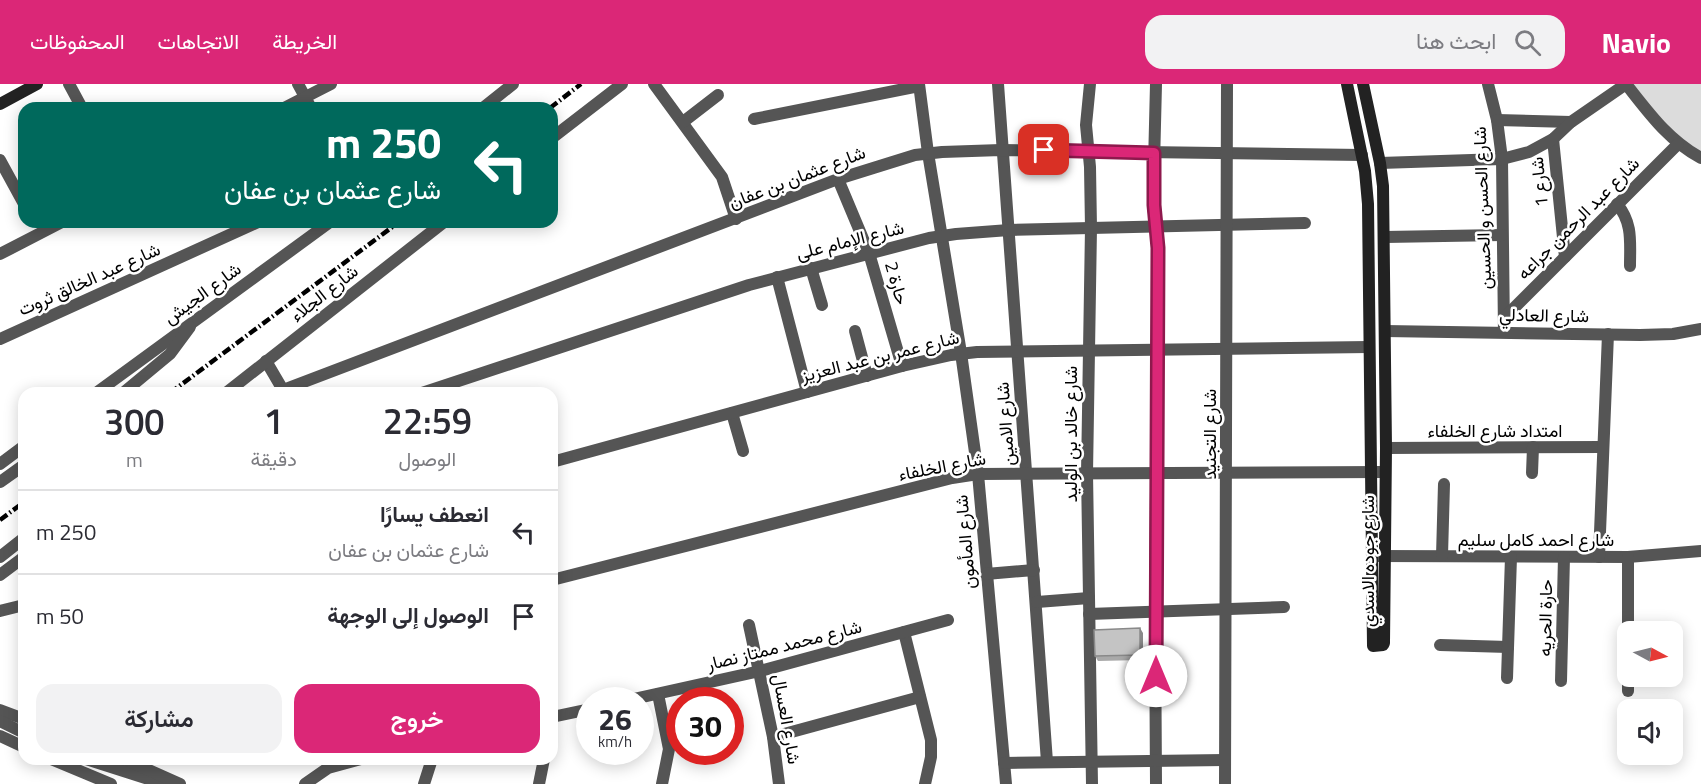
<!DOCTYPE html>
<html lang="ar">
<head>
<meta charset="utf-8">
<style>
	body { margin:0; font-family:"Titillium Web",Vazirmatn,sans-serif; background:#f2f2f3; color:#2b2b33; direction:rtl; height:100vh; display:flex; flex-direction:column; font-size:22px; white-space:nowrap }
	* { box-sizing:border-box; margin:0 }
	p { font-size:20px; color:#7c7c81 }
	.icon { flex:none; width:33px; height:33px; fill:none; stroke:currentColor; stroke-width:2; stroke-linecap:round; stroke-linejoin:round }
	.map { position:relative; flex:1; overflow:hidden; direction:ltr }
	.drawer { position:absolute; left:18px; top:303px; width:540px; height:378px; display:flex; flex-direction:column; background:#fff; border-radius:18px; box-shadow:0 3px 15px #0003; direction:rtl }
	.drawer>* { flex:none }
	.hud { position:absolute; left:18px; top:18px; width:540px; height:126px; border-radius:18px; box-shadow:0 3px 15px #0003; direction:rtl; background:#00695c; color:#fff; overflow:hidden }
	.needle { width:39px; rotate:97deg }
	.buttons { position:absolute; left:1617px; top:537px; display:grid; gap:12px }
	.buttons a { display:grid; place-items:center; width:66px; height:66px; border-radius:12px; background:#fff; box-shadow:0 3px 15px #0003; font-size:30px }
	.speed { position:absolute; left:576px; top:603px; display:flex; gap:12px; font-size:30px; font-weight:700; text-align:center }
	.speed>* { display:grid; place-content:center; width:78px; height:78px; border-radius:50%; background:#fff; box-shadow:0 3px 15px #0003; line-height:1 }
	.speed small { font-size:15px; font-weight:400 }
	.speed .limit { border:9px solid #d22; background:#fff; color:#111 }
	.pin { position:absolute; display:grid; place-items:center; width:51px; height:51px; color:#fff; margin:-26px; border-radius:12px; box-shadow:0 3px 9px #0006 }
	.me { position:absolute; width:66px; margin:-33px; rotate:0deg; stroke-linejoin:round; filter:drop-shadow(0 0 4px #0008) }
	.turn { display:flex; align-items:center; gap:21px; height:126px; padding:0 18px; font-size:27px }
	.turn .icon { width:78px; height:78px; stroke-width:2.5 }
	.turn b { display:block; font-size:42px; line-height:51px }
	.eta { display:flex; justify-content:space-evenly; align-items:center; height:102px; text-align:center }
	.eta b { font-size:36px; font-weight:600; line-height:42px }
	.action { display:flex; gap:12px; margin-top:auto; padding:12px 18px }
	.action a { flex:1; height:69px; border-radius:18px; background:#db2777; color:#fff; font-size:24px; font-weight:600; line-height:69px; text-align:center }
	.action a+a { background:#f2f2f3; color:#2b2b33 }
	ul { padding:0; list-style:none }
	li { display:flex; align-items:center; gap:18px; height:84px; padding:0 18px; border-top:2px solid #e1e1e2 }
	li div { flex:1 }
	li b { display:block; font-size:22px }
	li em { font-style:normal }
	header { display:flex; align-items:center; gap:36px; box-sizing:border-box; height:84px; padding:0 30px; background:#db2777; color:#fff }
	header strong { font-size:28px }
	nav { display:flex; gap:33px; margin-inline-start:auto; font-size:21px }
	.search { width:420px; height:54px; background:#f2f2f3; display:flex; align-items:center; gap:15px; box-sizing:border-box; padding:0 21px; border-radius:18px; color:#7c7c81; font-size:22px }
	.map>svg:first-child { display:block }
	.green { fill:#dcdcdc }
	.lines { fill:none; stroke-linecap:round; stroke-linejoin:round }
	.minor { stroke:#555; stroke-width:12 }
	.tertiary { stroke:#555; stroke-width:12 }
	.secondary { stroke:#222; stroke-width:12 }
	.rail { stroke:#000; stroke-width:4.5; stroke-dasharray:9 3 1.5 3; stroke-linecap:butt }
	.wall { fill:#a9a9a9 }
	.shaded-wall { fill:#898989 }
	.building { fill:#c4c4c4; stroke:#898989; stroke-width:1.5 }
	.route-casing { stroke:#8e194d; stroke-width:15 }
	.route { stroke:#db2777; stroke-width:10 }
	.labels { text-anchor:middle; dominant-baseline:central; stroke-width:5; stroke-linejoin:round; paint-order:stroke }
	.street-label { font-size:18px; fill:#000; stroke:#fff }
</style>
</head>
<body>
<header>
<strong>Navio</strong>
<div class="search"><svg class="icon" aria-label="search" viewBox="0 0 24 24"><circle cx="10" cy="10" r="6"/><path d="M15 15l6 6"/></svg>ابحث هنا</div>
<nav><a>الخريطة</a><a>الاتجاهات</a><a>المحفوظات</a></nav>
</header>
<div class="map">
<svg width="1701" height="700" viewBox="0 0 1701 700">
	<rect width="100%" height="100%" fill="#fff"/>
	<!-- green -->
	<polygon class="green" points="1628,0 1701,0 1701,72 1680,60"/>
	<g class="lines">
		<!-- minor -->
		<g class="minor">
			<polyline points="69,0 82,24"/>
			<polyline points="298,0 311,24"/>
			<polyline points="654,0 722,93 736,135"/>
			<polyline points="919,0 928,69 961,269 978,390 1006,700"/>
			<polyline points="998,0 1047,678"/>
			<polyline points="1090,0 1086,41 1090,83 1091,144 1087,389 1092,700"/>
			<polyline points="1156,0 1153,121 1158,164 1155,528 1156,700"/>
			<polyline points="1488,0 1497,36 1502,75 1504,248"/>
			<path d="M1626 0C1649 29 1668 56 1701 74"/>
			<polyline points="284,24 331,0"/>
			<polyline points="754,35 919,2"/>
			<polyline points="1497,36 1571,38"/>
			<polyline points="683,38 718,11"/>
			<polyline points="1553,55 1565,173"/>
			<polyline points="0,76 24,120"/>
			<polyline points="1380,79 1502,75 1529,68 1553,55 1571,38 1626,0"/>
			<polyline points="838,95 869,169 902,282"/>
			<path d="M1617 120C1633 139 1630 158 1630 182"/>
			<polyline points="1385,153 1502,151"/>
			<polyline points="0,170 62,138"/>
			<polyline points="811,184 822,221"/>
			<polyline points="777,193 807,308"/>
			<polyline points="1504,234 1678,60"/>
			<polyline points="855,247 867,292"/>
			<polyline points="0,255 258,138"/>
			<polyline points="266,277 283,306"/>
			<polyline points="275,309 838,95 915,71 942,68 1001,66 1362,71"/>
			<polyline points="422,309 749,201 929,154 956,150 1009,146 1305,139"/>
			<polyline points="732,329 743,367"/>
			<polyline points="1386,364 1603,363"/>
			<polyline points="552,378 902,282 951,271 977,268 1369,263"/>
			<polyline points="1532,389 1533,363"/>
			<polyline points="1376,472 1628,473 1701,467"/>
			<polyline points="1442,472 1444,400"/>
			<polyline points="1599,473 1608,250"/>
			<polyline points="986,490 1034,486"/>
			<polyline points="552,496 952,394 978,390 1385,388"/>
			<polyline points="1037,518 1089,514"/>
			<polyline points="0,527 24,521"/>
			<polyline points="1089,530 1284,523"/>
			<polyline points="749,541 773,653 779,700"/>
			<polyline points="904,548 931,656 931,673 925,700"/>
			<polyline points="1628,548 1628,473"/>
			<polyline points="1440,561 1508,563"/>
			<polyline points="1507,594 1511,473"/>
			<polyline points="1561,597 1564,473"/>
			<polyline points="1628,607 1628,592"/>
			<polyline points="658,610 669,665 662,700"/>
			<polyline points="629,616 760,587 948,536"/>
			<polyline points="552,633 590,625"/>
			<polyline points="773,653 920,613"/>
			<polyline points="1004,679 1225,676"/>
			<polyline points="305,700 328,684 361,675"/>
			<polyline points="424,700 432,675"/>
			<polyline points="539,700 544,675"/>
			<polyline points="1225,700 1227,0"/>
		</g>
		<!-- tertiary -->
		<g class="tertiary">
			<polyline points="483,24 513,0"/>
			<polyline points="552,54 622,0"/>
			<polyline points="1385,247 1640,251 1673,250 1701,245"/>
			<polyline points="96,309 330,138"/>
			<polyline points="123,309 170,270 190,243"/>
			<polyline points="226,309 444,138"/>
			<polyline points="0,380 24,362"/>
			<polyline points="0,398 24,381"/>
			<polyline points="0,473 24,454"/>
			<polyline points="0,491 24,473"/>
			<polyline points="0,626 24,635"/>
			<polyline points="0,637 24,649"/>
			<polyline points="0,652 24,663"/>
			<polyline points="51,675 111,700"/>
			<polyline points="86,675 164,700"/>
			<polyline points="124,675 180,700"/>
		</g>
		<!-- secondary -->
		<g class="secondary">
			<polyline points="1347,0 1365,87 1368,120 1373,562 1383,561 1384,559 1386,364 1383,102 1380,79 1363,0"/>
			<polyline points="0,20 37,0"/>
		</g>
		<!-- rail -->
		<g class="rail">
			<polyline points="550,24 581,0"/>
			<polyline points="170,309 399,138"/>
			<polyline points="0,436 24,418"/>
		</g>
	</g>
	<!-- wall -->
	<polygon class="wall" points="1143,549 1143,576 1098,577 1095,572"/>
	<!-- shaded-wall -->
	<polygon class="shaded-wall" points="1140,544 1143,549 1143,576 1140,571"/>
	<!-- building -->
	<polygon class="building" points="1140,544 1140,571 1095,572 1094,546"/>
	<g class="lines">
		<!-- route casing -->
		<g class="route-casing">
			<polyline id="route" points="1044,66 1154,69 1154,121 1158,164 1156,592"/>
		</g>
		<!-- route -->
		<use href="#route" class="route"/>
	</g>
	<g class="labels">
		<!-- street labels -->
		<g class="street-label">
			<text transform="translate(797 93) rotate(-21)">شارع عثمان بن عفان</text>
			<text transform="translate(1539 98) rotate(-96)">شارع 1</text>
			<text transform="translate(1482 124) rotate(-92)">شارع الحسن و الحسين</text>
			<text transform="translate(1578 134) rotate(-45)">شارع عبد الرحمن جراعه</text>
			<text transform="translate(850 156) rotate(-14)">شارع الإمام على</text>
			<text transform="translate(89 195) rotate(-24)">شارع عبد الخالق ثروت</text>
			<text transform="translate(897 199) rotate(74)">حارة 2</text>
			<text transform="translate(202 209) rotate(-36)">شارع الجيش</text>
			<text transform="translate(324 209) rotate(-38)">شارع الجلاء</text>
			<text transform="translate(1544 231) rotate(1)">شارع العادلي</text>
			<text transform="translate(880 272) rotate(-14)">شارع عمر بن عبد العزيز</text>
			<text transform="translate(1005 340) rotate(-94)">شارع الامين</text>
			<text x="1495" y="346">امتداد شارع الخلفاء</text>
			<text transform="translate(1070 350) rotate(-90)">شارع خالد بن الوليد</text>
			<text transform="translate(1209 350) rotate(-90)">شارع التجنيد</text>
			<text transform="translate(942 382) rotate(-11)">شارع الخلفاء</text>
			<text x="1536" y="455">شارع احمد كامل سليم</text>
			<text transform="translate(965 458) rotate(-95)">شارع المأمون</text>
			<text transform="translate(1367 477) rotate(-90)">شارع جوده الاسدي</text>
			<text transform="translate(1545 534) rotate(-89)">حارة الحريه</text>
			<text transform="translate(784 561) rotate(-14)">شارع محمد ممتاز نصار</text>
			<text transform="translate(787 635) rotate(80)">شارع العسال</text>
		</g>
	</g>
</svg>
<div class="buttons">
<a><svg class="needle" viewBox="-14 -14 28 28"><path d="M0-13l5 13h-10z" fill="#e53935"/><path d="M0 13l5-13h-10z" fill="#7c7c81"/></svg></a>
<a><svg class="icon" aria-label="sound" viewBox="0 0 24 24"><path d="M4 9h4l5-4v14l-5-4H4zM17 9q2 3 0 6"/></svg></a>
</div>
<div class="speed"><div>26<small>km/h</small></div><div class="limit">30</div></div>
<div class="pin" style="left:1044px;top:66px;background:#d93025"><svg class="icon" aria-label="arrive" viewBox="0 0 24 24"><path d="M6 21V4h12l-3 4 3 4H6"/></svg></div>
<svg class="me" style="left:1156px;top:592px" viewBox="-20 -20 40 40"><circle r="19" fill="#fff"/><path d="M0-13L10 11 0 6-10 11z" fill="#db2777"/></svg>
<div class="hud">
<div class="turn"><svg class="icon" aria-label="left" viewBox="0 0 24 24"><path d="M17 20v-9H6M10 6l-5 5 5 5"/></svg><div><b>250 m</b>شارع عثمان بن عفان</div></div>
</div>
<section class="drawer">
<div class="eta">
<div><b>22:59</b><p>الوصول</p></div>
<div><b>1</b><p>دقيقة</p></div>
<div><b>300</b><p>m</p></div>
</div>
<ul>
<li><svg class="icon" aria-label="left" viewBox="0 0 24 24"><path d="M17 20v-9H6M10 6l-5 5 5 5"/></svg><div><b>انعطف يسارًا</b><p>شارع عثمان بن عفان</p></div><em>250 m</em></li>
<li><svg class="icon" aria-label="arrive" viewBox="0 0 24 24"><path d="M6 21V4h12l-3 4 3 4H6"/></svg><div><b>الوصول إلى الوجهة</b></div><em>50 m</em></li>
</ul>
<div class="action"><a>خروج</a><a>مشاركة</a></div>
</section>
</div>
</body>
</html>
